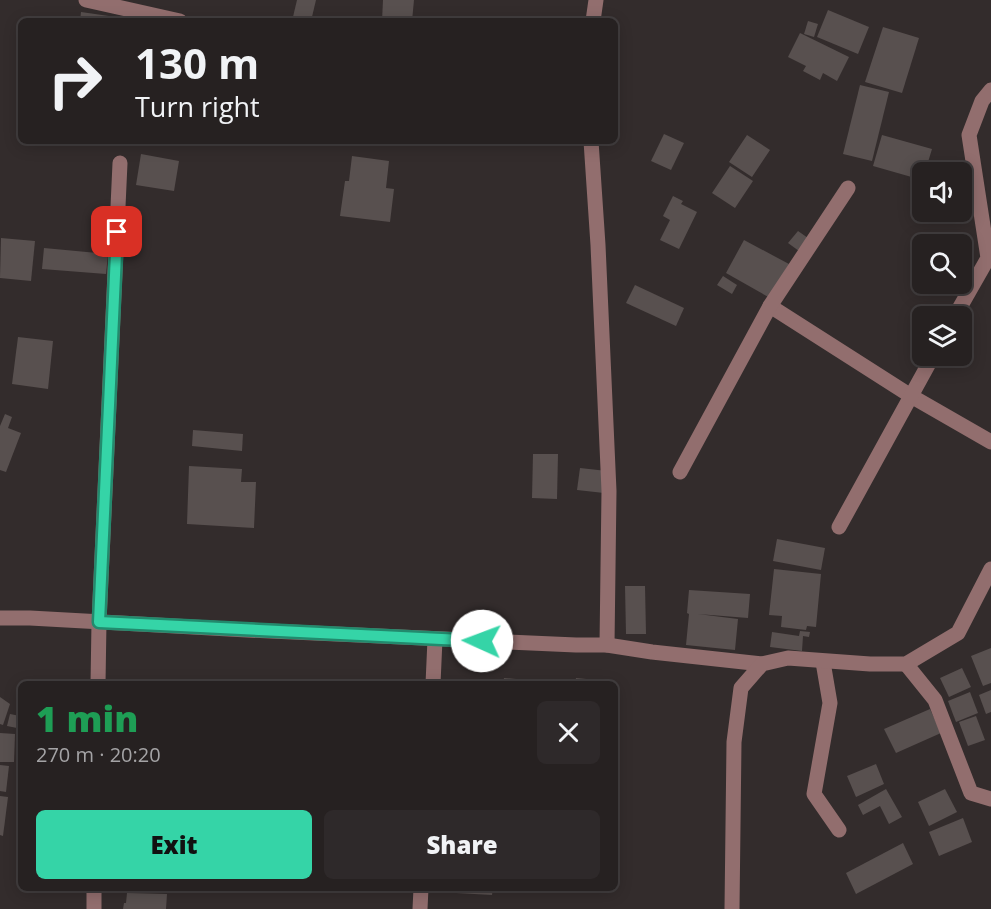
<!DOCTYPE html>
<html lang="en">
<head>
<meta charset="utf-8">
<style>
	body { margin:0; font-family:"Open Sans",sans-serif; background:#2e292a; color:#f1f3f6; height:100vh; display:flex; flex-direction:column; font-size:22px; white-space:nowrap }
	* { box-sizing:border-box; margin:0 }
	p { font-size:20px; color:#a4a3a5 }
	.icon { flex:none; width:33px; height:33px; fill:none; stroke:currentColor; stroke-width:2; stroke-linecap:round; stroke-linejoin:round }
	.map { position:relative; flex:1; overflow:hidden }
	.details { position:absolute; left:18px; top:681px; width:600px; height:210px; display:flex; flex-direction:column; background:#262121; border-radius:9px; box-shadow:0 3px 15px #0003,0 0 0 2px #423e3f }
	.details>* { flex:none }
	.guide { position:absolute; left:18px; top:18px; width:600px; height:126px; border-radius:9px; box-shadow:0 3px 15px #0003,0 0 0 2px #423e3f; background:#262121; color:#f1f3f6; overflow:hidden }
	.fabs { position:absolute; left:912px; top:162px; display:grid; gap:12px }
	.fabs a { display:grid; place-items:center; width:60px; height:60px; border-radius:9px; background:#262121; box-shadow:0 3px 15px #0003,0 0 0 2px #423e3f; font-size:30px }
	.pin { position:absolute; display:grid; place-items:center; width:51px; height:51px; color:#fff; margin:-26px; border-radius:12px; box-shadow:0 3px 9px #0006 }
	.me { position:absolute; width:66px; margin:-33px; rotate:272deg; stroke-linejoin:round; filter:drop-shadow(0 0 4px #0008) }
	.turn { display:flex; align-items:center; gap:21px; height:126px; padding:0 18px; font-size:27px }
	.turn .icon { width:78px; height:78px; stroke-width:2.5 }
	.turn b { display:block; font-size:42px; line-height:51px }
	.round { display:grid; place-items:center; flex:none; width:63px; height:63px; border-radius:9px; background:#2e292a }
	.summary { display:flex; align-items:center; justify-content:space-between; height:102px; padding:0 18px }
	h1 { font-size:36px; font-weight:800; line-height:45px; color:#1e9e55 }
	.action { display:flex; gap:12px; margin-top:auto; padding:12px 18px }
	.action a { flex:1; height:69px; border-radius:9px; background:#35d4a7; color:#111; font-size:24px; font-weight:800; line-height:69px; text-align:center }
	.action a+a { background:#2e292a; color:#f1f3f6 }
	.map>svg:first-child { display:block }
	.building { fill:#58504f }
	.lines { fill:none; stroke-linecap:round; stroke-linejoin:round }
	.minor { stroke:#926e6e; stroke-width:15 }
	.route-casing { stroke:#228a6d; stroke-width:15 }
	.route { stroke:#35d4a7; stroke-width:10 }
</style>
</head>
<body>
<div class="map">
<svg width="991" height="909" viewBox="0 0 991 909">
	<rect width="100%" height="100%" fill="#332c2c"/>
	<!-- building -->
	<g class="building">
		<polygon points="297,0 316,0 311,21 292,21"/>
		<polygon points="383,0 414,0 412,21 382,21"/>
		<polygon points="828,10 869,27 858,54 817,37"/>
		<polygon points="81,12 130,19 130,21 80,21"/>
		<polygon points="808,21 818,24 814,37 804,34"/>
		<polygon points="883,27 919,38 902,93 865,82"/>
		<polygon points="800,33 849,57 837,81 823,73 820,80 803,71 806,66 788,57"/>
		<polygon points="860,85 889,92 872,161 843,154"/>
		<polygon points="664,134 684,143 671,170 651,161"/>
		<polygon points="747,135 770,150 752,177 729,162"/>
		<polygon points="882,135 932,149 925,172 922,172 922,180 873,166"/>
		<polygon points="141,154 179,161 174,191 136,185"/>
		<polygon points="352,156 389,161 386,188 394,189 390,222 340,216 345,181 349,181"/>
		<polygon points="730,166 753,181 735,208 712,193"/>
		<polygon points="673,196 683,201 681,204 697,212 679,249 660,240 670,220 663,216"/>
		<polygon points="798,231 808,238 799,251 788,243"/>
		<polygon points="1,238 35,241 31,281 0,278"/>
		<polygon points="744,240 789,264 770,298 726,273"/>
		<polygon points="44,248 108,254 106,274 42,269"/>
		<polygon points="723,276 737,285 732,294 717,285"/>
		<polygon points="635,285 684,308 676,326 626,303"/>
		<polygon points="18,337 53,341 48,389 12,384"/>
		<polygon points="5,414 12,417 8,428 21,433 6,472 0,470 0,426"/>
		<polygon points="193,430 243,434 242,451 192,446"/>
		<polygon points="533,454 558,454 557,499 532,498"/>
		<polygon points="189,466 242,469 241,482 256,482 254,528 187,524"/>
		<polygon points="580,468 607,471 604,493 577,490"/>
		<polygon points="777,539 825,548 821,570 773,561"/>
		<polygon points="774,569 821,574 816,627 807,626 806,630 781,627 782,616 769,615"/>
		<polygon points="625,586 645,586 646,634 626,634"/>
		<polygon points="689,590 750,594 748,618 698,614 738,619 735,650 686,645 689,614 687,613"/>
		<polygon points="800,631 810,632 809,637 803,636 802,651 770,647 772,632 799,636"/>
		<polygon points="991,648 991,683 983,686 971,656"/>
		<polygon points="962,668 971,687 949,697 940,678"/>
		<polygon points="504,678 527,680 527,684 503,684"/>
		<polygon points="576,678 597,680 597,684 575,684"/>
		<polygon points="991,690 991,712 986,714 979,695"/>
		<polygon points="970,692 978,713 956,722 948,701"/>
		<polygon points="0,697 10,704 3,725 0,724"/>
		<polygon points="930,709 941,733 896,753 884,729"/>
		<polygon points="10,714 20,716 17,728 7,726"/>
		<polygon points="976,716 985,740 968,746 959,722"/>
		<polygon points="0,733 15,734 14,762 0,762"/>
		<polygon points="876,764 884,784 856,797 847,776"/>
		<polygon points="0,765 9,766 6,792 0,791"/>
		<polygon points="886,789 902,817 889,824 880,806 863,815 858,805"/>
		<polygon points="945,789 957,812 929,826 918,802"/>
		<polygon points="0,796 8,797 3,836 0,835"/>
		<polygon points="963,818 972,842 939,856 929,832"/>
		<polygon points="903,843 913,864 856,894 846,873"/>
		<polygon points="456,888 493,888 492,895 456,893"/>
		<polygon points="127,893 167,894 166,909 123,909 124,903 126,903"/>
	</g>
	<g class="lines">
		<!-- minor -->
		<g class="minor">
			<polyline points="86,0 180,21"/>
			<polyline points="593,21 596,0"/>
			<polyline points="591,141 598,245 609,491 607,645"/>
			<polyline points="770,306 911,396 991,442"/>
			<polyline points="955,316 988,258 969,135 982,101 991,90"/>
			<polyline points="680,472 770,306 848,188"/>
			<polyline points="839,527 933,356"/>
			<polyline points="0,618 30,618 247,630 576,645 607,645 652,652 762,664"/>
			<polyline points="823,662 830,703 814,794 839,830"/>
			<polyline points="906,664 935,700 971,793 991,799"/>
			<polyline points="98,684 99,622 120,163"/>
			<polyline points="433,684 435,639"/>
			<polyline points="94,909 94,888"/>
			<polyline points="420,909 421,888"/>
			<polyline points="732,909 734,742 741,688 762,664 788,658 870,664 906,664 958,633 991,569"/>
		</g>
	</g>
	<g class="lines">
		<!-- route casing -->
		<g class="route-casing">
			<polyline id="route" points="117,232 99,622 482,641"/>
		</g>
		<!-- route -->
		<use href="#route" class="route"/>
	</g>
</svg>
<div class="fabs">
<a><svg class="icon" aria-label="sound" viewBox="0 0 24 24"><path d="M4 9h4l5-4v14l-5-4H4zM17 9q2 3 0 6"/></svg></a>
<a><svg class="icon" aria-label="search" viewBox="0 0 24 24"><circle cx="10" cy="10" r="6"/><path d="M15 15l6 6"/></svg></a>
<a><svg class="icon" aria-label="layers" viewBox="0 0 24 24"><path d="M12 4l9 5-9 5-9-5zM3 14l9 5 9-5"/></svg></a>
</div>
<div class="pin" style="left:117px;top:232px;background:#d93025"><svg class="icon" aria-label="arrive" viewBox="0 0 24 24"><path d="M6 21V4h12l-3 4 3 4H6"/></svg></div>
<svg class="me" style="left:482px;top:641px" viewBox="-20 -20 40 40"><circle r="19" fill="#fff"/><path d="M0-13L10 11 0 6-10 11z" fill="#35d4a7"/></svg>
<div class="guide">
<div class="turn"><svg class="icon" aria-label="right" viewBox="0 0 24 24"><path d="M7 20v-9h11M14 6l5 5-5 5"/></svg><div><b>130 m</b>Turn right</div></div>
</div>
<section class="details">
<div class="summary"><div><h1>1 min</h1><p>270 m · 20:20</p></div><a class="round"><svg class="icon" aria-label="close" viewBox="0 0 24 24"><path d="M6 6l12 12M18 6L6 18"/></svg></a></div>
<div class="action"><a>Exit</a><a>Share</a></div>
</section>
</div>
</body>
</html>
